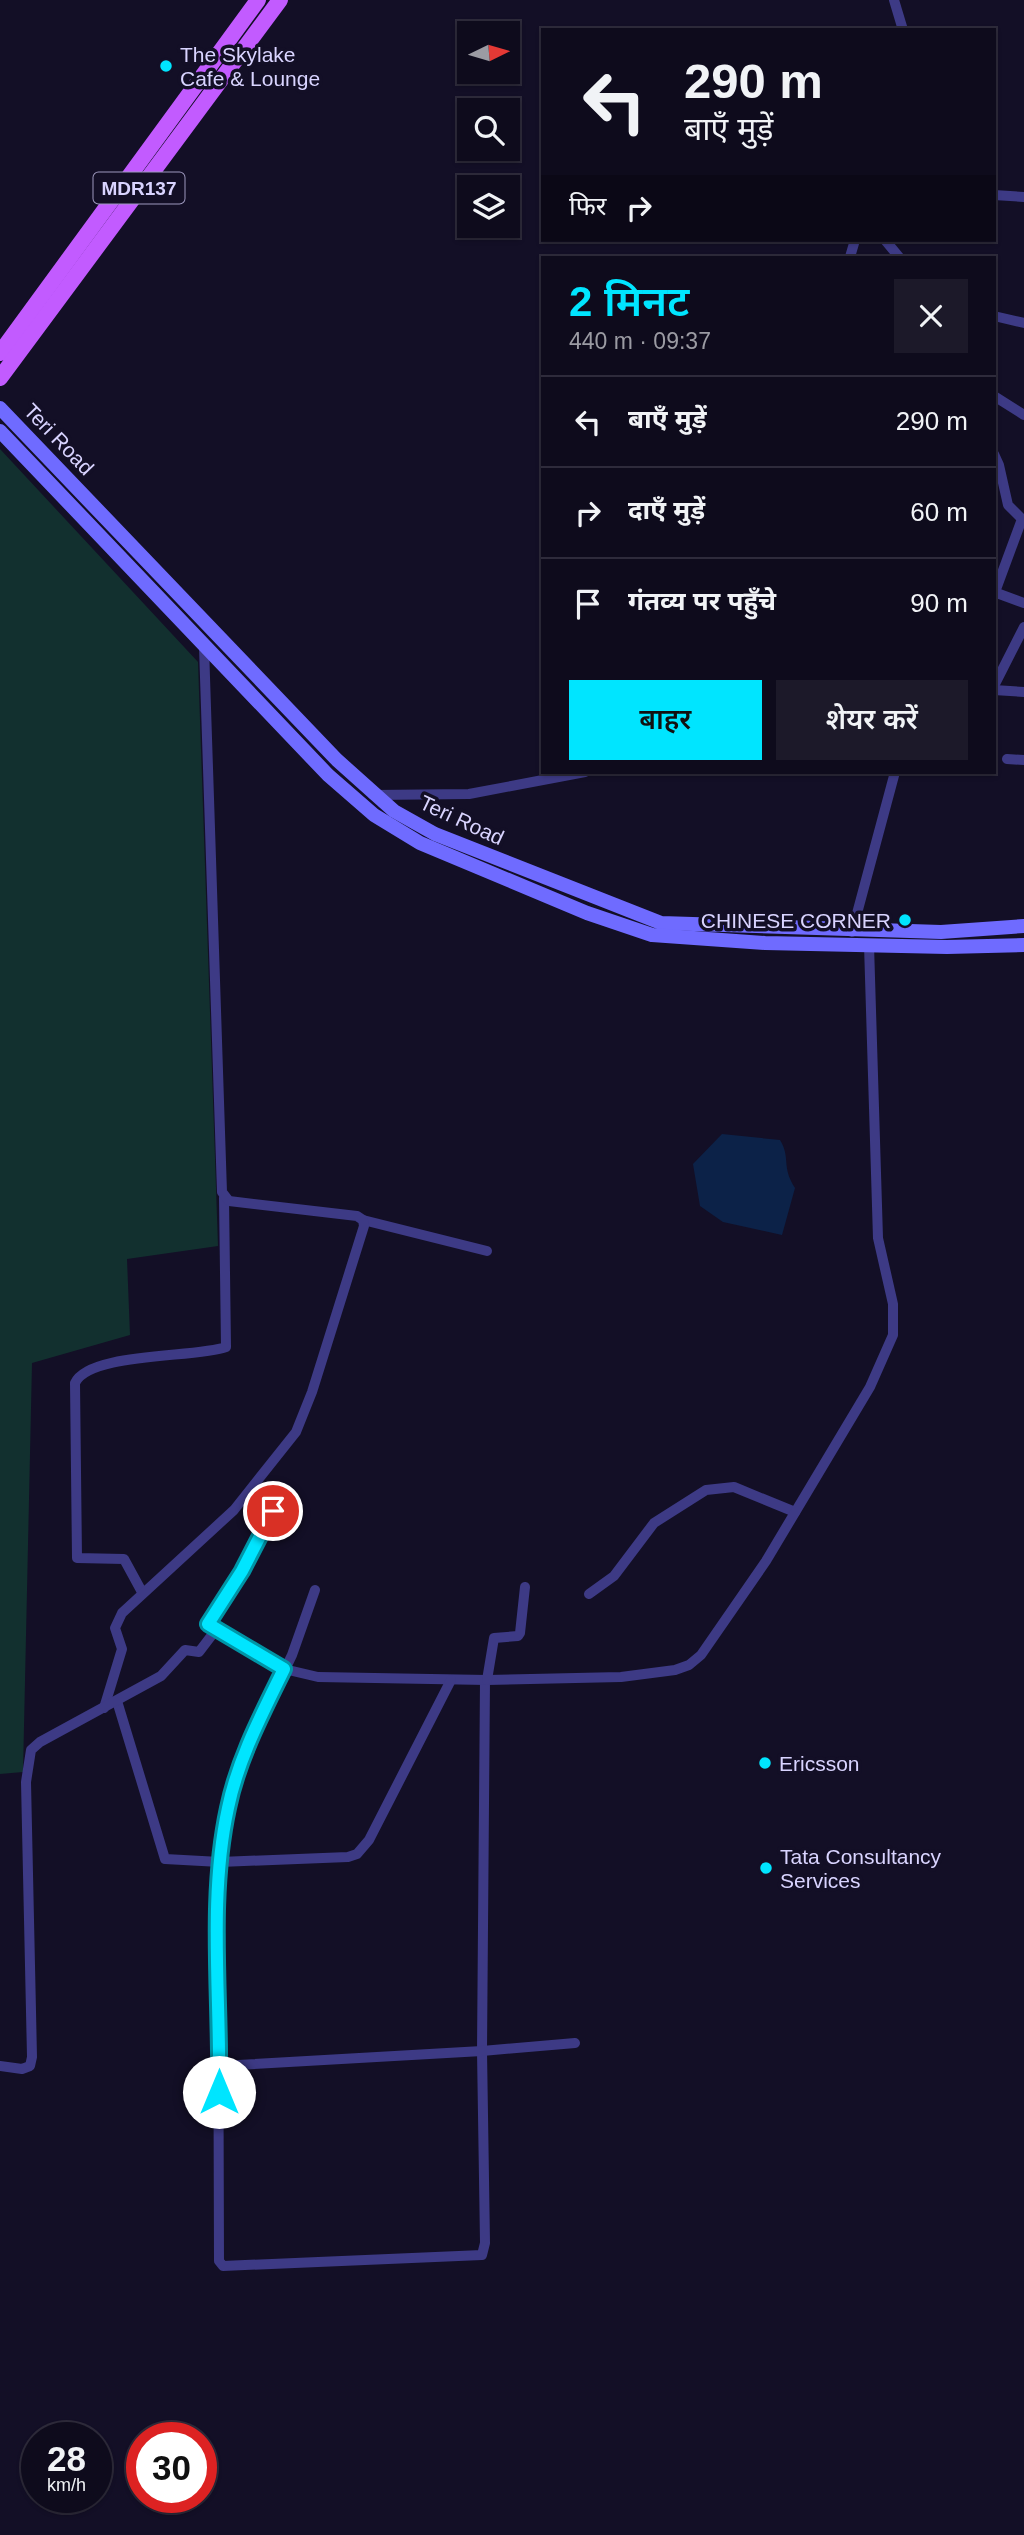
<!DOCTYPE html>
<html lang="hi">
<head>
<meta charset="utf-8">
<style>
	body { margin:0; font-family:Helvetica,"Noto Sans Devanagari",sans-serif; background:#1c1929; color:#f1f3f6; height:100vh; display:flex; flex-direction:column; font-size:26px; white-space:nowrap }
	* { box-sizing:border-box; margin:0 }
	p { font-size:23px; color:#9b9ba3 }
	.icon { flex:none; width:38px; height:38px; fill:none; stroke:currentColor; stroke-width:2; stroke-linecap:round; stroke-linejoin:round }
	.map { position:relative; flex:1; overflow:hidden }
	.panel { position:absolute; left:541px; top:256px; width:455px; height:518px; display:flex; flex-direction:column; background:#0e0b1c; border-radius:0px; box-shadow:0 2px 5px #0004,0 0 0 2px #2e2b3b }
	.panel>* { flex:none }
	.hud { position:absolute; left:541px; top:28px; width:455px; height:214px; border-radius:0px; box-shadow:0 2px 5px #0004,0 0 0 2px #2e2b3b; background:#0e0b1c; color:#f1f3f6; overflow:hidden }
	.needle { width:46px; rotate:85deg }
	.controls { position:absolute; left:457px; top:21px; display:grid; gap:14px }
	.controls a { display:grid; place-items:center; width:63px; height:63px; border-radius:0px; background:#0e0b1c; box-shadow:0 2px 5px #0004,0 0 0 2px #2e2b3b; font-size:35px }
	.speed { position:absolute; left:21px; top:2422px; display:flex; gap:14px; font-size:35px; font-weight:700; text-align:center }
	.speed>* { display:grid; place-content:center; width:91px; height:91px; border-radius:50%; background:#0e0b1c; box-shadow:0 2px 5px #0004,0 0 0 2px #2e2b3b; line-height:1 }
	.speed small { font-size:18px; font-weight:400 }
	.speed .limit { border:10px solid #d22; background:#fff; color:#111 }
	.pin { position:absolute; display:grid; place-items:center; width:60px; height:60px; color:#fff; margin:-30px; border:4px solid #fff; border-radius:50%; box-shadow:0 2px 7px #0007 }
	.me { position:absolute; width:77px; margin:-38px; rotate:0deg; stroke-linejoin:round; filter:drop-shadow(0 0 5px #0008) }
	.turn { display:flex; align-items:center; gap:24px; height:147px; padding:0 28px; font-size:32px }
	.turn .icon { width:91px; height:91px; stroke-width:2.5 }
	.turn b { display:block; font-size:49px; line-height:60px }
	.then { display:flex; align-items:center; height:66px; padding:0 28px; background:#0003; gap:14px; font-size:26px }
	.round { display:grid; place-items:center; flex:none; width:74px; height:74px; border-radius:0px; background:#1c1929 }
	.overview { display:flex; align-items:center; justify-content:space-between; height:119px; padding:0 28px }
	h1 { font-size:42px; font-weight:600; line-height:52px; color:#00e5ff }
	.button { display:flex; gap:14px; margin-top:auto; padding:14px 28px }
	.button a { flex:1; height:80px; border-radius:0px; background:#00e5ff; color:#111; font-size:28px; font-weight:600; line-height:80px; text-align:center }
	.button a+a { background:#1c1929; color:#f1f3f6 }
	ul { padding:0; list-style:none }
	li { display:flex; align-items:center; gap:21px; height:91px; padding:0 28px; border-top:2px solid #2e2b3b }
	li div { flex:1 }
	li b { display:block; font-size:26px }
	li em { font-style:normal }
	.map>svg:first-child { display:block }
	.green { fill:#12302f }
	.water { fill:#0c2248 }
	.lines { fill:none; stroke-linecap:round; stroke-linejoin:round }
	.street { stroke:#3d3a85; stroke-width:10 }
	.secondary { stroke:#6f6bff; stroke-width:14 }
	.primary { stroke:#c25bff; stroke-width:16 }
	.route-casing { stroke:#0095a6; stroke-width:18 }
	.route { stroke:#00e5ff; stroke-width:12 }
	.poi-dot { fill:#00e5ff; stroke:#130f26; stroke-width:2.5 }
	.labels { text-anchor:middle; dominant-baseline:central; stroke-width:7; stroke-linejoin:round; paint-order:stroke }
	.shield { fill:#130f26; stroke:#9e99be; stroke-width:2 }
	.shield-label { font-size:19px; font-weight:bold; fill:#d9d4ff }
	.poi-label { font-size:21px; fill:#d9d4ff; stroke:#130f26; text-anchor:start }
	.street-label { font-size:21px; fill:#d9d4ff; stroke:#130f26 }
</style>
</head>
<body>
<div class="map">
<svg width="1024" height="2535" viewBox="0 0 1024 2535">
	<rect width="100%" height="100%" fill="#130f26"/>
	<!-- green -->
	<polygon class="green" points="0,449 198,662 218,1246 127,1259 130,1335 32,1363 23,1772 0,1774"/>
	<!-- water -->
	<path class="water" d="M722 1134 780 1140C791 1158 781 1166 795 1188L782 1235 723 1222 700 1206 693 1164Z"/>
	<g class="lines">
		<!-- street -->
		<g class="street">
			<polyline points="894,0 903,30"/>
			<polyline points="994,195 1024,197"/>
			<polyline points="885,240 899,257"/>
			<polyline points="850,257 855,240"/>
			<polyline points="994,316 1024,323"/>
			<polyline points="994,396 1024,415"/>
			<polyline points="994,454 999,465 1008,505 1022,519 995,592"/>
			<polyline points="994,592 1024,603"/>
			<polyline points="994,686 1024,627"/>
			<polyline points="994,690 1024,692"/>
			<polyline points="1007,759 1024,760"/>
			<polyline points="373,795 469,794 585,772"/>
			<polyline points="852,932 895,772"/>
			<polyline points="363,1220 487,1251"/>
			<polyline points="315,1590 292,1655 246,1750 224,1827 218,1923 219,2261 223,2266 482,2255 485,2243 482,2051 485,1680"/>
			<path d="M142 1592 124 1559 77 1558 75 1383C89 1352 197 1358 226 1347L224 1198"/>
			<polyline points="589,1594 614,1576 654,1523 706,1490 734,1487 795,1512"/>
			<polyline points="214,1629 284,1669 318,1677 487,1680 621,1677 675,1670 689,1665 701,1655 766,1561 870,1387 893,1335 893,1304 878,1238 869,945"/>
			<polyline points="487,1680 494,1638 518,1636 520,1633 525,1587"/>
			<polyline points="117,1701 165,1859 220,1862 348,1857 357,1854 369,1840 451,1680"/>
			<polyline points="104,1708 122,1649 115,1628 122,1613 234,1510 296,1432 312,1392 364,1226 363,1220 357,1216 229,1201 222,1192 204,647"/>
			<polyline points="0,2066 22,2069 30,2066 32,2057 26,1782 31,1750 40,1742 161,1676 185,1650 199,1652 215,1631 209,1622 242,1571 273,1511"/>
			<polyline points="220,2066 482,2051 575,2043"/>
		</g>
		<!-- secondary -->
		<g class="secondary">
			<polyline points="0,408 337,760 394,811 435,834 661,923 941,932 1024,926"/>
			<polyline points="0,431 328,775 374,815 420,843 587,913 652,935 765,943 947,947 1024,945"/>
		</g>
		<!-- primary -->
		<g class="primary">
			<polyline points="0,353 258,0"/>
			<polyline points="0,378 280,0"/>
		</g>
	</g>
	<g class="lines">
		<!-- route casing -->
		<g class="route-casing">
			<path id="route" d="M219 2092C221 1998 208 1900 228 1808 238 1759 262 1714 284 1669L208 1624 242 1571 273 1511"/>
		</g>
		<!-- route -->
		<use href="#route" class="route"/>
	</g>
	<!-- markers -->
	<g class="poi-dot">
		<circle cx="166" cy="66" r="7"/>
		<circle cx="905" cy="920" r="7"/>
		<circle cx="765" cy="1763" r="7"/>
		<circle cx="766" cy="1868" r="7"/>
	</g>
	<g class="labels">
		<!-- shield labels -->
		<rect class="shield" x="93.5" y="172.5" width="91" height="31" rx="5"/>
		<g class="shield-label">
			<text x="139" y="188">MDR137</text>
		</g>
		<!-- poi labels -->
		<g class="poi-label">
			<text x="180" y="54">The Skylake<tspan x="180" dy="24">Cafe &amp; Lounge</tspan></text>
			<text x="891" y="920" text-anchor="end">CHINESE CORNER</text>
			<text x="779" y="1763">Ericsson</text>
			<text x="780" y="1856">Tata Consultancy<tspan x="780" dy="24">Services</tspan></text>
		</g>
		<!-- street labels -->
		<g class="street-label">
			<text transform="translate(59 439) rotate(46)">Teri Road</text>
			<text transform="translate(462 820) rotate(25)">Teri Road</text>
		</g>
	</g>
</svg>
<div class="controls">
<a><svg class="needle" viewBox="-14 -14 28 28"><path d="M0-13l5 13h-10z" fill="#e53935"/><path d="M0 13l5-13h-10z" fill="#9b9ba3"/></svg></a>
<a><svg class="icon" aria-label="search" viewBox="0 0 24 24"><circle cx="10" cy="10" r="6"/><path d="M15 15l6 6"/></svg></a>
<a><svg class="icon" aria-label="layers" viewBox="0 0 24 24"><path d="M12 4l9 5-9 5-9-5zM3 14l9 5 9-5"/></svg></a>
</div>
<div class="speed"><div>28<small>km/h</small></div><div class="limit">30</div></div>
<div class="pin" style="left:273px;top:1511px;background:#d93025"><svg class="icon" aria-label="arrive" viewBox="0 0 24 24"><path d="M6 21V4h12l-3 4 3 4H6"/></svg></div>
<svg class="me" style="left:219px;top:2092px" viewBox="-20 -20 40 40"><circle r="19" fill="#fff"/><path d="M0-13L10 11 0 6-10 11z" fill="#00e5ff"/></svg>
<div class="hud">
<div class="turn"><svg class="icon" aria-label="left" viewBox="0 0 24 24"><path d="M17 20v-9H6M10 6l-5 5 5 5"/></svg><div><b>290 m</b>बाएँ मुड़ें</div></div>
<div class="then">फिर<svg class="icon" aria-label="right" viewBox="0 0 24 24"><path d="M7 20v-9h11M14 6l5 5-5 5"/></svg></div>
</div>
<section class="panel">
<div class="overview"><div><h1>2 मिनट</h1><p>440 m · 09:37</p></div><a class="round"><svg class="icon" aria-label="close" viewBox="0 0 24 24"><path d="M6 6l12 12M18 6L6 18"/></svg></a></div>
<ul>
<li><svg class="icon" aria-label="left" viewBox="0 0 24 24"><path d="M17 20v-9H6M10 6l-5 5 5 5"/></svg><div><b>बाएँ मुड़ें</b></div><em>290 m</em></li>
<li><svg class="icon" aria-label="right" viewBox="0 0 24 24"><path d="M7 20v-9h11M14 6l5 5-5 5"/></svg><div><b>दाएँ मुड़ें</b></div><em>60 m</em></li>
<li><svg class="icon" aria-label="arrive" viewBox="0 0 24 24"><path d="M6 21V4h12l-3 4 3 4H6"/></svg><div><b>गंतव्य पर पहुँचे</b></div><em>90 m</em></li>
</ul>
<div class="button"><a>बाहर</a><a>शेयर करें</a></div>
</section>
</div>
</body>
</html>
